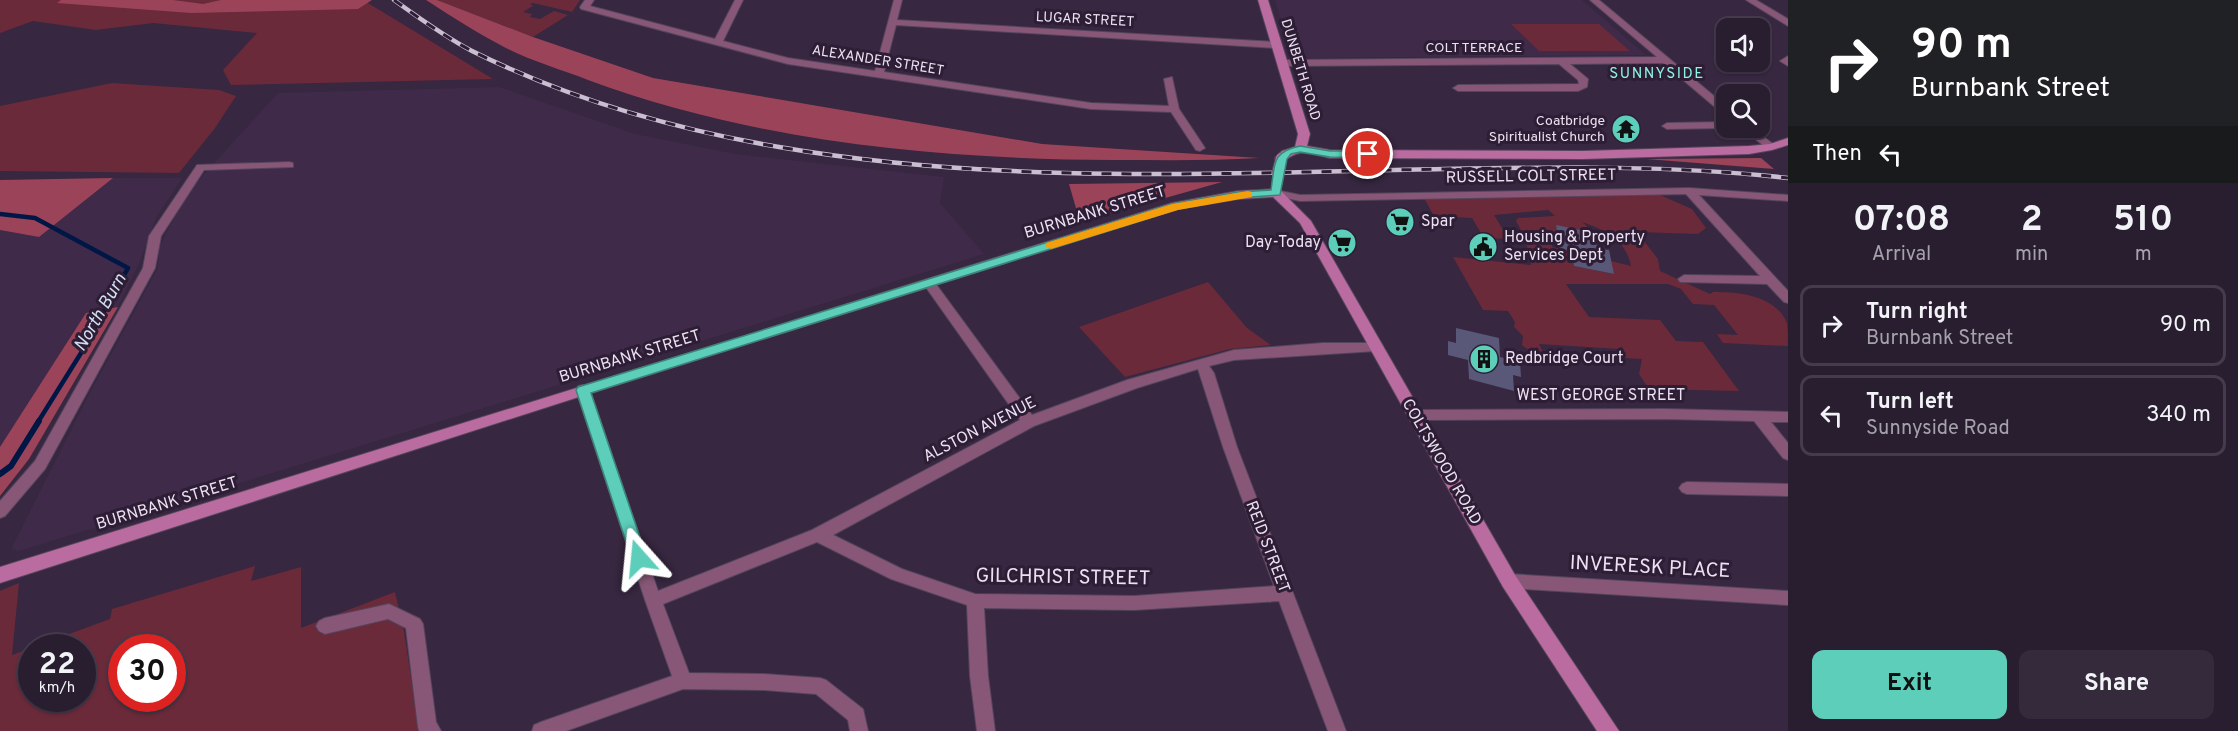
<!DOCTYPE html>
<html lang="en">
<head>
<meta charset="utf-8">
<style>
	body { margin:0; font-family:Overpass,sans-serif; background:#352a3c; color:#f1f3f6; height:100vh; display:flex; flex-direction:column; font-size:22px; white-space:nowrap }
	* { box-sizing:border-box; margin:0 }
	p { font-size:20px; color:#a5a2ab }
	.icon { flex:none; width:33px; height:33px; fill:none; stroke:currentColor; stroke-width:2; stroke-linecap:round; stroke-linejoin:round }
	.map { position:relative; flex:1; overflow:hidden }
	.drawer { display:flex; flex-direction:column; background:#291d30; width:450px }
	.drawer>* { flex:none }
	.guide { background:#202124; color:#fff; overflow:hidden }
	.fabs { position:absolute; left:1716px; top:18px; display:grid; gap:12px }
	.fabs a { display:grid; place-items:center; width:54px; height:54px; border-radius:12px; background:#291d30; box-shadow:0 2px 4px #0004,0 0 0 2px #453b4c; font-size:30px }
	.speed { position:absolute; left:18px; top:634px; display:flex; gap:12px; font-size:30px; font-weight:700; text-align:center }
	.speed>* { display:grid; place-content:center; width:78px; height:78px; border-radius:50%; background:#291d30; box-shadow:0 2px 4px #0004,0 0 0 2px #453b4c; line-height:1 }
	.speed small { font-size:15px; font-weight:400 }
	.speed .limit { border:9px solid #d22; background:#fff; color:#111 }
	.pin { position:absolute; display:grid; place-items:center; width:51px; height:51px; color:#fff; margin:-26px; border:3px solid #fff; border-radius:50%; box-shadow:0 2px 6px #0007 }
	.me { position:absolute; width:66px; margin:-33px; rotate:342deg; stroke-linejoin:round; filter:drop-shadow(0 0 4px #0008) }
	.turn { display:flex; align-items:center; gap:21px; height:126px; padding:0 24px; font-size:27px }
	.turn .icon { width:78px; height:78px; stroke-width:2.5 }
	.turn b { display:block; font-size:42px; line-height:51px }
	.then { display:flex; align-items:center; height:57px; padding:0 24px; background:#0003; gap:12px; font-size:22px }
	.eta { display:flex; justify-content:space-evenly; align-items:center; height:102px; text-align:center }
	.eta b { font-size:36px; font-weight:700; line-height:42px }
	.action { display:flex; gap:12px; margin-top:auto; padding:12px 24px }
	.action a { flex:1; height:69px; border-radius:12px; background:#5cceba; color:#111; font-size:24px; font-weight:700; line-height:69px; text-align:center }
	.action a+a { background:#352a3c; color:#f1f3f6 }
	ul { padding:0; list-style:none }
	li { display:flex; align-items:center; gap:18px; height:81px; margin:0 12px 9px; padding:0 12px; border:3px solid #453b4c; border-radius:12px }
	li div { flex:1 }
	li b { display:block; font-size:22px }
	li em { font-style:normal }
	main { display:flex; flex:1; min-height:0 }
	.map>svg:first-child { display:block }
	.built { fill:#3f2a4a }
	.green { fill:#6a2a39; fill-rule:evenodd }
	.forest { fill:#9b4459 }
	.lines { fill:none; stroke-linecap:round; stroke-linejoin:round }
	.stream-far1 { stroke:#001746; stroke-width:4.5 }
	.stream { stroke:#001746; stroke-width:6 }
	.building { fill:#5a5878 }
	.minor-casing { stroke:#54455c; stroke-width:2 }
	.secondary-casing { stroke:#54455c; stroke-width:2 }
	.minor { fill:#885777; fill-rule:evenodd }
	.secondary { fill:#ba6ba0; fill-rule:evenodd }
	.rail-casing { stroke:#cabed1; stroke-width:4.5 }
	.rail { stroke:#2d1d35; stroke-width:3; stroke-dasharray:10; stroke-linecap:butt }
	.secondary-bridge-casing { stroke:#54455c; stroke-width:12; stroke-linecap:butt }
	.secondary-bridge { stroke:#ba6ba0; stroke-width:10 }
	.route { fill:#5cceba; stroke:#3c8679; stroke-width:1.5 }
	.slow { fill:#f59e0b }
	.labels { text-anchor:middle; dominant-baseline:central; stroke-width:6; stroke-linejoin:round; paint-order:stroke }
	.far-street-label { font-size:14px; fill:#ece1f2; stroke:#2d1d35 }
	.far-poi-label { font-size:14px; fill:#ece1f2; stroke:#2d1d35; text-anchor:end }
	.far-neighbourhood-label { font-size:15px; letter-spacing:1.5px; fill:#8ef4e0; stroke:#2d1d35 }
	.street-label { font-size:16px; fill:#ece1f2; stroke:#2d1d35 }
	.poi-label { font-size:16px; fill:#ece1f2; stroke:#2d1d35; text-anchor:start }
	.water-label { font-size:18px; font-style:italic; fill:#d2def1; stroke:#2d1d35 }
	.near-street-label { font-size:20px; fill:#ece1f2; stroke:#2d1d35 }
</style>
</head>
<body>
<main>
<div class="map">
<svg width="1788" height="731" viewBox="0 0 1788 731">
	<rect width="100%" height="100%" fill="#372740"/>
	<!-- built -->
	<g class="built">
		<polygon points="1275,0 1582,0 1646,55 1297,58 1293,57"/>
		<polygon points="499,87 635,134 735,154 944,177 940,203 984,254 19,551 11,549 91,391 158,268 159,248 185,195 278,93"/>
		<polygon points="113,178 182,178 157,216 140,261 118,307 86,313 0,447 0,230 39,237"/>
	</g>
	<!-- green -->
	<g class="green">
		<polygon points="0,0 363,0 493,79 231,85 223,70 257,33 153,23 96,30 33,21 0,33"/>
		<polygon points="437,0 580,0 572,12 533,3 530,4 533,6 523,12 532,14 530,17 540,19 554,11 568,15 533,37"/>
		<polygon points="1511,24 1599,24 1630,51 1539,51"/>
		<polygon points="112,83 219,90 236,96 215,128 179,173 0,171 0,106"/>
		<path d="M1651 191 1692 209 1706 228 1698 234 1637 232 1658 259 1660 271 1710 294 1713 292C1739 292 1775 295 1787 323 1788 329 1788 340 1788 346L1723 343 1717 334 1738 335 1714 305 1693 304 1681 289 1668 284H1566L1589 317 1660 320 1676 341 1703 342 1739 391 1649 389 1639 374 1642 359 1625 358 1619 349 1539 344 1546 358 1537 356 1522 345 1523 336 1514 327 1515 322 1508 311 1483 310 1453 257 1531 265 1525 238 1516 221 1518 218 1555 216 1548 210 1494 215 1509 239 1484 238 1472 218 1434 216 1423 196ZM1582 222C1605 230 1626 240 1631 266L1611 261 1613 274 1574 266 1571 251 1552 247 1551 236 1557 237 1556 226 1595 233Z"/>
		<polygon points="1208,282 1247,328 1271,345 1230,349 1125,377 1079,327"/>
		<path d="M255 566 251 581 301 567V628L395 592 404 631 419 731H0V591L2 590 19 583 12 655 110 619 112 609ZM32 648H82V699H32ZM122 648H172V699H122Z"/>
	</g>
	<!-- forest -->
	<g class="forest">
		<polygon points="61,0 173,0 203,4 221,0 372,0 358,9 191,13 57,3"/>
		<path d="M426 0H437L533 37 653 78 1042 144 1259 158C1211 161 1163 160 1114 160 936 159 756 142 588 80 560 69 530 61 504 47 477 33 451 16 426 0Z"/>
		<polygon points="1761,158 1774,169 1646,159"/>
		<polygon points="113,178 39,237 0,230 0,180"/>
		<polygon points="1222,182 1080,222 1069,184"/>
		<polygon points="118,307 29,459 0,496 0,447 86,313"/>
	</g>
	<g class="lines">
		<!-- stream-far1 -->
		<polyline class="stream-far1" points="0,214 35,218 128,268 81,353 38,422"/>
		<!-- stream -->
		<polyline class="stream" points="0,474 11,466 39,421"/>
	</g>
	<!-- building -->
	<g class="building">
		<polygon points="1556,225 1595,233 1597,248 1609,250 1614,274 1574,266 1571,251 1559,248"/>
		<polygon points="1456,328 1499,338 1500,357 1520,362 1521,377 1513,375 1514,391 1469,379 1468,360 1448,355 1448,341 1456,343"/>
	</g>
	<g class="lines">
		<!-- minor casing -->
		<g class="minor-casing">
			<g id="minor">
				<polygon points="585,0 594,0 590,6 715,39 735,0 743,0 723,41 788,58 875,71 894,0 902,0 897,20 1276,42 1281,45 1276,48 896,25 884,72 1091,103 1169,106 1164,79 1172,77 1179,109 1205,148 1200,151 1196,150 1171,112 1091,109 788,64 581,9 580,7"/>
				<polygon points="1590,0 1599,0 1726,106 1726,114 1722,113 1663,63 1570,64 1588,79 1587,87 1578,91 1458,91 1453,88 1458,85 1579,84 1578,80 1559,64 1283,66 1278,63 1283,60 1657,57"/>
				<polygon points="1746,0 1756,0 1788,19 1788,26"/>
				<polygon points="1788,56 1788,66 1780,61"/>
				<polygon points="1726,122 1728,128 1726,128 1667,129 1662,126 1667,123"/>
				<polygon points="1741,128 1752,128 1777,147 1776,149 1768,149"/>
				<polygon points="289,162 293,163 293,167 204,170 161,236 155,268 45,469 5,516 0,518 0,501 35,461 143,268 149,236 197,165"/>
				<polygon points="1689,188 1788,195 1788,201 1699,195 1788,291 1788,303 1784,302 1767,284 1680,282 1678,279 1684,275 1760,276 1686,194 1300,201 1272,195 1270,193 1276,190 1300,195"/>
				<path d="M929 279 933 280 1032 415 1127 380 1234 350 1323 343H1381L1383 346 1376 351 1234 360 1209 366 1214 373 1237 447 1346 731H1328L1279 601 1134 610 984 608 988 676 995 731H977L970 676 967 605 891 579 817 542 663 604 689 673 764 674 820 678 826 680 863 709 868 731H850L848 720 816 694 764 690 683 689 566 731H532L534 725 541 722 672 676 645 600 576 390 578 386 583 385 590 390 658 591 812 530 1020 420 925 286 923 283 925 280ZM1198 369 1223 447 1274 586 1134 596 975 594 902 569 833 535 1034 426 1137 388Z"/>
				<polygon points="1665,409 1788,412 1788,422 1771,422 1788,443 1788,460 1783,458 1754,421 1665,419 1414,420 1409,419 1407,415 1409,411 1414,410"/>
				<polygon points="1687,482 1788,484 1788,496 1687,494 1682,492 1679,488 1682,484"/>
				<polygon points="1509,574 1788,591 1788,605 1509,588 1503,586 1501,581 1503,576"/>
				<polygon points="389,604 420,619 423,624 436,722 441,731 419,731 418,727 406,628 388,619 325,634 319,631 316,626 319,621 325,618"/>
			</g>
		</g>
		<!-- secondary casing -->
		<g class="secondary-casing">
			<g id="secondary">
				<path d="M1258 0H1268L1310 134 1307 146 1330 150 1583 151 1749 146 1770 144 1788 138V145L1772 150 1749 154 1583 159 1330 158C1320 156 1310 152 1300 153 1291 154 1286 162 1277 161L1275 158 1282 151 1295 147 1298 134Z"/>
				<polygon points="1276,189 1280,190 1311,221 1515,575 1619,731 1597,731 1503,587 1300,223 1273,197 1238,199 1178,209 588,394 0,583 0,567 1172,203 1238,191"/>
			</g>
		</g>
		<!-- minor -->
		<use href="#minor" class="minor"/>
		<!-- secondary -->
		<use href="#secondary" class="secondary"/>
		<!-- rail casing -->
		<g class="rail-casing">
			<path id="rail" d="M394 0C419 18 445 37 472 51 569 99 673 129 779 147 998 185 1222 173 1444 169 1559 167 1674 165 1788 178"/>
		</g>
		<!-- rail -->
		<use href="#rail" class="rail"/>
		<!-- secondary-bridge casing -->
		<g class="secondary-bridge-casing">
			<polyline id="secondary-bridge" points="1277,174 1281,158"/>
		</g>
		<!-- secondary-bridge -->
		<use href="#secondary-bridge" class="secondary-bridge"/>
	</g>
	<!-- route -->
	<path class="route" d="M1300 146 1330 151H1368L1373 154 1368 158 1330 157 1300 152 1291 154 1287 159 1280 195 1238 198 1178 209 591 393 647 558 644 563 639 565 633 563 576 390 578 387 1172 204 1238 192 1271 190C1275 164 1271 152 1300 146Z"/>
	<!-- slow -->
	<polygon class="slow" points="1248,191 1252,192 1252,197 1178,210 1051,249 1045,246 1046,243 1172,204"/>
	<!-- icons -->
	<defs>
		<g id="temple-disc" transform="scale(1.5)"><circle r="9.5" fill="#5cceba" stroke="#2d1d35"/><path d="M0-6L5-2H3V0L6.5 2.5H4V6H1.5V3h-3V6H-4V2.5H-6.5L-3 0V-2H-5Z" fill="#111"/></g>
		<g id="supermarket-disc" transform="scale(1.5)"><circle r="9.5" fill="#5cceba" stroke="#2d1d35"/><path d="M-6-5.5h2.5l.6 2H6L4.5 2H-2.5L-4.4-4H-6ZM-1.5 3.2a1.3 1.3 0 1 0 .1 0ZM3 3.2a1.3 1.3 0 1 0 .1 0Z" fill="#111"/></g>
		<g id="civic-disc" transform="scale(1.5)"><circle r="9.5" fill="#5cceba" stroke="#2d1d35"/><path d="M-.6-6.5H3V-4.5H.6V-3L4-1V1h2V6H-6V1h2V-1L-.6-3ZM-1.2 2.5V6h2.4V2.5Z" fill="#111"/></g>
		<g id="building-disc" transform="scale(1.5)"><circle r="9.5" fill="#5cceba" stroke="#2d1d35"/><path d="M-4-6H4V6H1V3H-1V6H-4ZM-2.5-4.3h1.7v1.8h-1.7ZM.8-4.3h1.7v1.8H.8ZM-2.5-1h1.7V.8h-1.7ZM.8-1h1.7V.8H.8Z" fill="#111"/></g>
	</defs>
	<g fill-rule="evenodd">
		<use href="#temple-disc" x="1626" y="129"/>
		<use href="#supermarket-disc" x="1400" y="222"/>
		<use href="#supermarket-disc" x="1342" y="243"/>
		<use href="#civic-disc" x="1483" y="247"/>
		<use href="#building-disc" x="1484" y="359"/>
	</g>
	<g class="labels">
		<!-- far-street labels -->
		<g class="far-street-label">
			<text transform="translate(1085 20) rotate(3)">LUGAR STREET</text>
			<text x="1474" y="48">COLT TERRACE</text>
			<text transform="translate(878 61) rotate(9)">ALEXANDER STREET</text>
			<text transform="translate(1300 70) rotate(73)">DUNBETH ROAD</text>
		</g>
		<!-- far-poi labels -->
		<g class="far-poi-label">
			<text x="1605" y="121">Coatbridge<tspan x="1605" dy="16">Spiritualist Church</tspan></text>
		</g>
		<!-- far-neighbourhood labels -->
		<g class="far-neighbourhood-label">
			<text x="1657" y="74">SUNNYSIDE</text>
		</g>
		<!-- street labels -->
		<g class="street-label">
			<text transform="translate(1531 177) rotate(-1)">RUSSELL COLT STREET</text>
			<text transform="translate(1095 213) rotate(-17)">BURNBANK STREET</text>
			<text transform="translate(630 357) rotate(-17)">BURNBANK STREET</text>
			<text x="1601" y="396">WEST GEORGE STREET</text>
			<text transform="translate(980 430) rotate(-27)">ALSTON AVENUE</text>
			<text transform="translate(1441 462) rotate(60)">COLTSWOOD ROAD</text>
			<text transform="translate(167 504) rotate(-17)">BURNBANK STREET</text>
			<text transform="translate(1267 547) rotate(69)">REID STREET</text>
		</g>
		<!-- poi labels -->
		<g class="poi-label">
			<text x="1421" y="222">Spar</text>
			<text x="1504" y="238">Housing &amp; Property<tspan x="1504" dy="18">Services Dept</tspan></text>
			<text x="1321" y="243" text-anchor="end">Day-Today</text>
			<text x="1505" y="359">Redbridge Court</text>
		</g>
		<!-- water labels -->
		<g class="water-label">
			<text transform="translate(101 313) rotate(-60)">North Burn</text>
		</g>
		<!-- near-street labels -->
		<g class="near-street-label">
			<text transform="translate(1650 568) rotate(3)">INVERESK PLACE</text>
			<text transform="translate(1063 578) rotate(1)">GILCHRIST STREET</text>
		</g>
	</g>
</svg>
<div class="fabs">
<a><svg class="icon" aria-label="sound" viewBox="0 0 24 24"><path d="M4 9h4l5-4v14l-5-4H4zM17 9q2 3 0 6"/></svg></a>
<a><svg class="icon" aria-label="search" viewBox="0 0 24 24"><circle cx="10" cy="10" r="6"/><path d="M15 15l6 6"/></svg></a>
</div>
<div class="speed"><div>22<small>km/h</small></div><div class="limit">30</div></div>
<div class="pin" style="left:1368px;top:154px;background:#d93025"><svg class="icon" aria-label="arrive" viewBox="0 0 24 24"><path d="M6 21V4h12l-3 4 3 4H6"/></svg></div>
<svg class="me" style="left:639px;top:558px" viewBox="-20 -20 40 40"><path d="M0-17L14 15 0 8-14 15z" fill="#5cceba" stroke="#fff" stroke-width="4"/></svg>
</div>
<section class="drawer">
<div class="guide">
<div class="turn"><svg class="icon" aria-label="right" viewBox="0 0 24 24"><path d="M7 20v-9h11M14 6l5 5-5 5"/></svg><div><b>90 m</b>Burnbank Street</div></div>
<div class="then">Then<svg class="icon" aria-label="left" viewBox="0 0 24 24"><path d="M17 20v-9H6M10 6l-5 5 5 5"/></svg></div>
</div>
<div class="eta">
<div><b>07:08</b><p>Arrival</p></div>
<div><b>2</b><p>min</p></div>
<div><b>510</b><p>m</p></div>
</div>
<ul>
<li><svg class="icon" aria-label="right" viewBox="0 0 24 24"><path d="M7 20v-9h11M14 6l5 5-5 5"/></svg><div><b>Turn right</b><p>Burnbank Street</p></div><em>90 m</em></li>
<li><svg class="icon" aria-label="left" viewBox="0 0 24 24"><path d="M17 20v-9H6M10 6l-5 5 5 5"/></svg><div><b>Turn left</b><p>Sunnyside Road</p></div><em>340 m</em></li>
</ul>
<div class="action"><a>Exit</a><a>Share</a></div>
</section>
</main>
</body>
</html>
